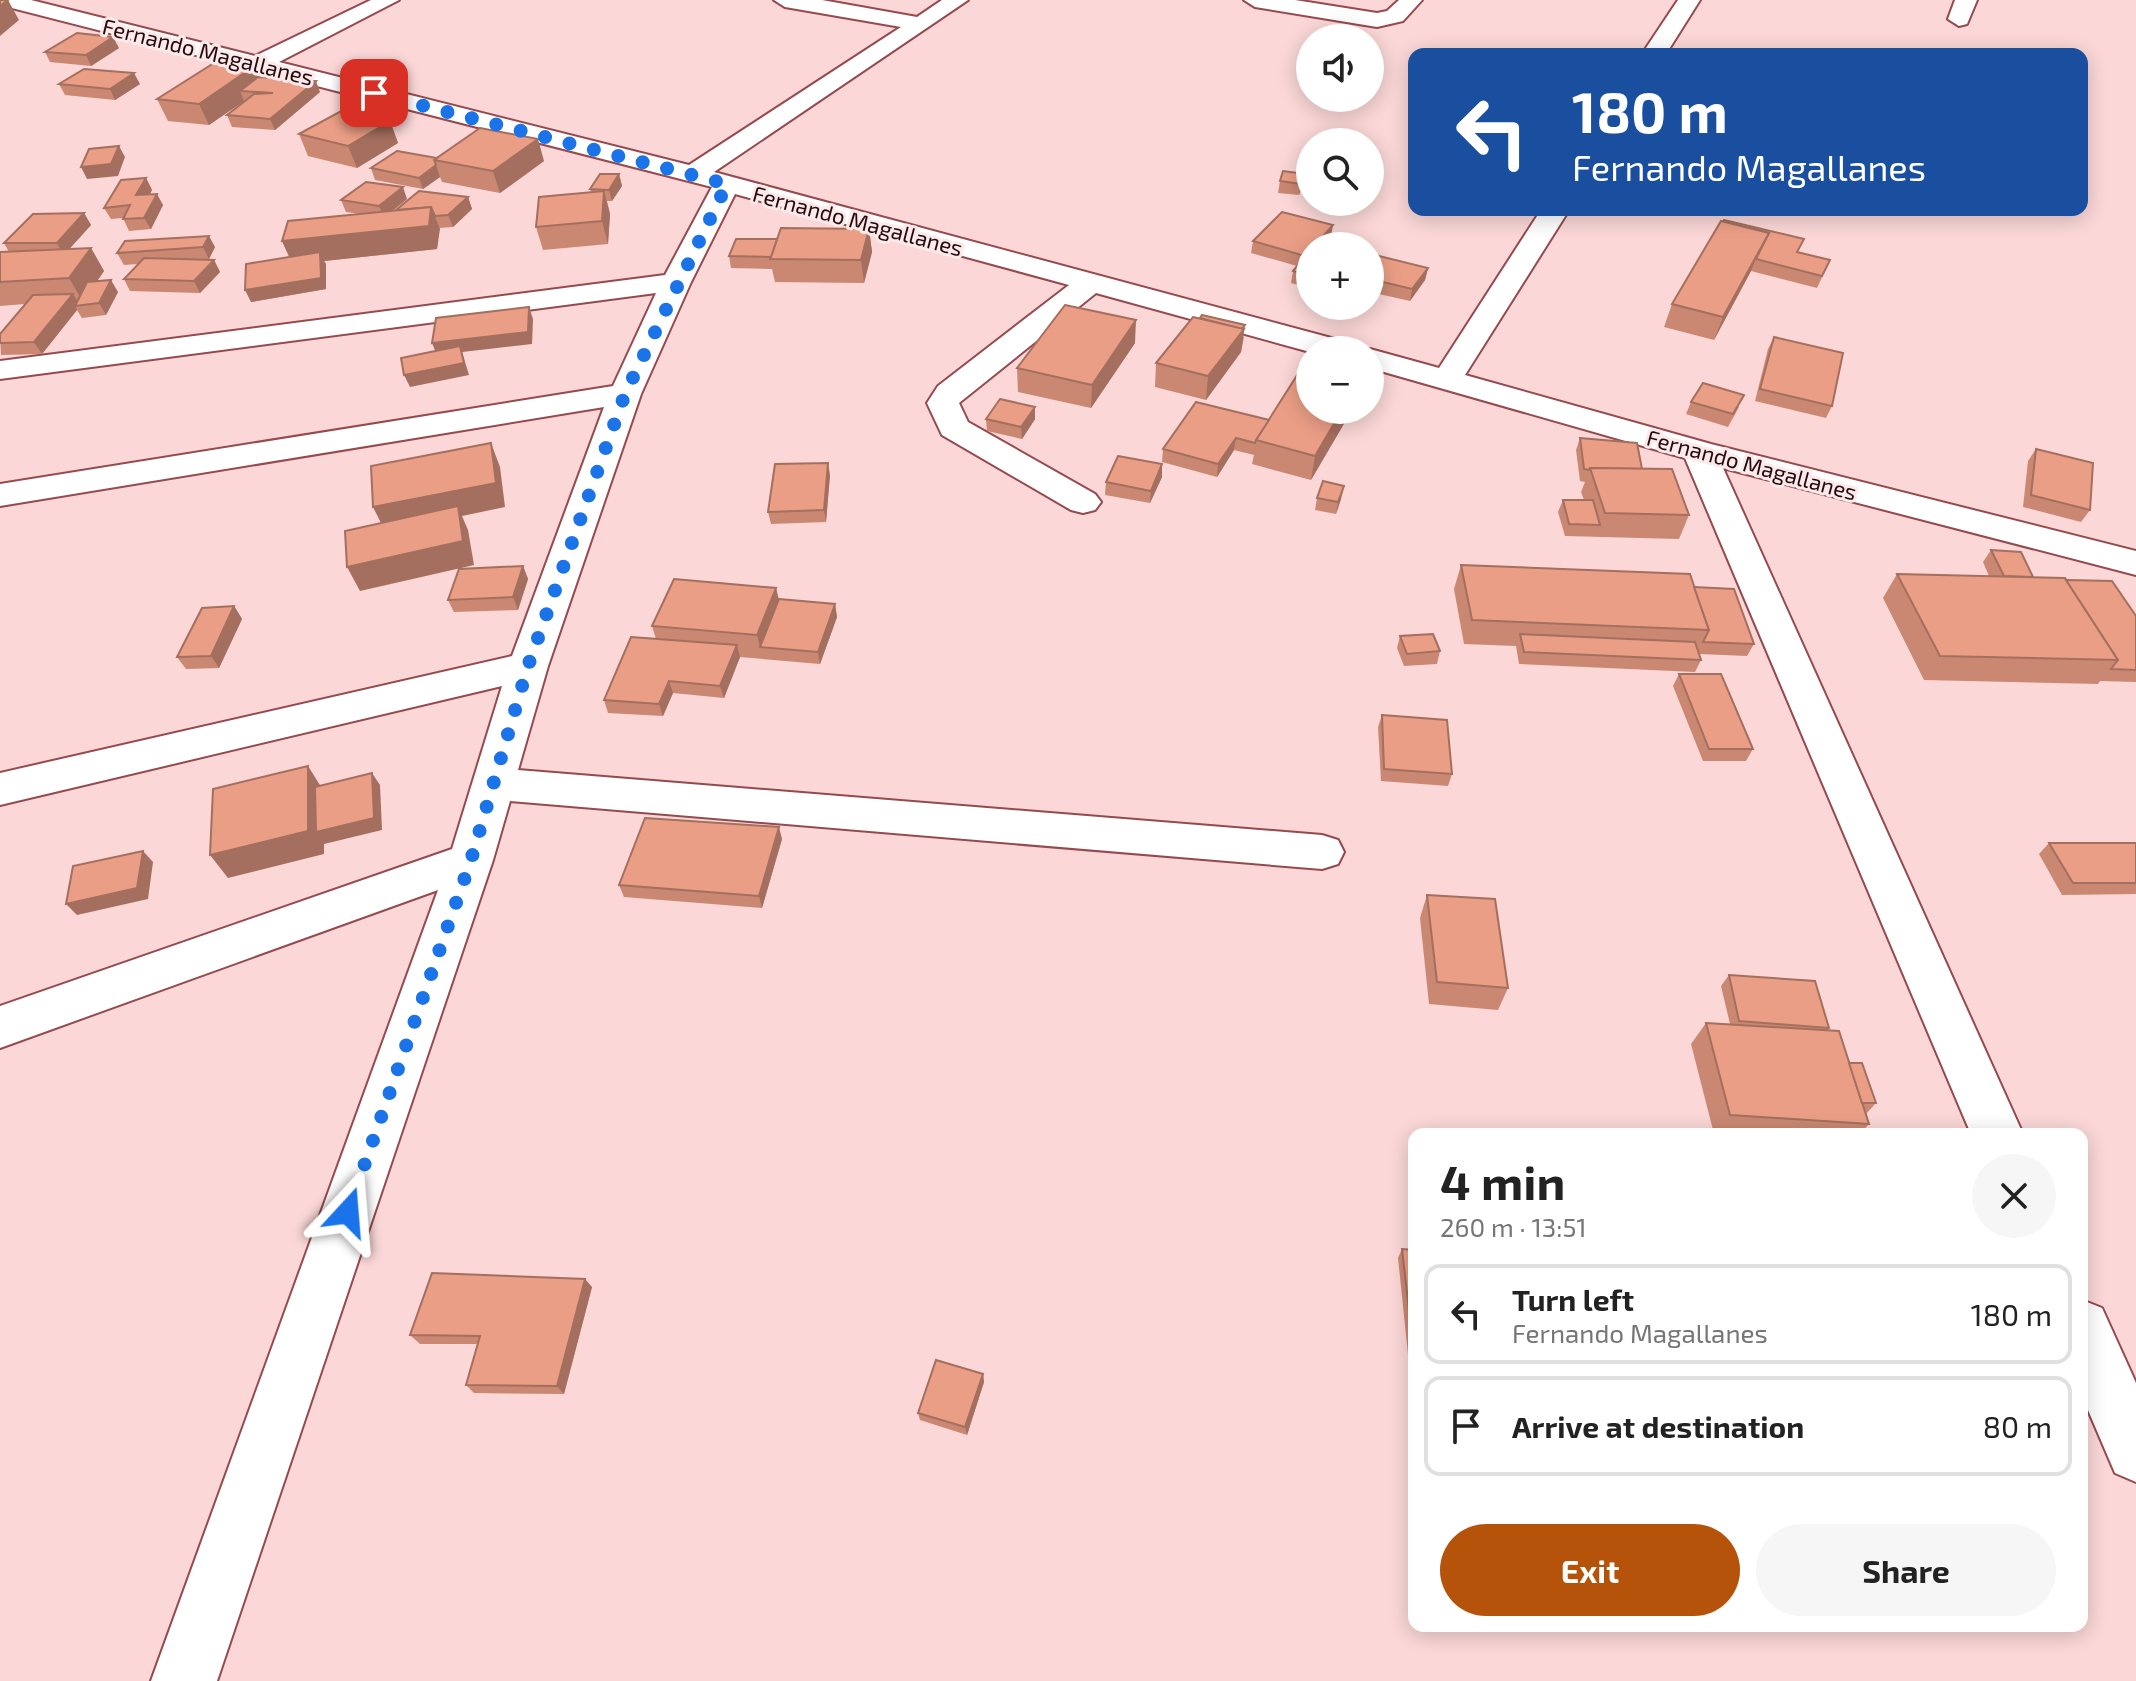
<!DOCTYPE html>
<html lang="en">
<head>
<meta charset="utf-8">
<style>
	body { margin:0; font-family:"Exo 2",sans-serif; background:#f6f6f6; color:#222; height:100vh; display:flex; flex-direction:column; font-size:30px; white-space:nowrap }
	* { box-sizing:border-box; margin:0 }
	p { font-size:26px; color:#767676 }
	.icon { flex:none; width:44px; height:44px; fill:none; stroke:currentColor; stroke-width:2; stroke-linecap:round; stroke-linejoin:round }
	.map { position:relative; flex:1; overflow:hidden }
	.drawer { position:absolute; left:1408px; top:1128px; width:680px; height:504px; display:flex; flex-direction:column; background:#fff; border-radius:16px; box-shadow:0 4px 20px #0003 }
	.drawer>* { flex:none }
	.banner { position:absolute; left:1408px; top:48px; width:680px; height:168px; border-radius:16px; box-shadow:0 4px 20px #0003; background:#1a4fa0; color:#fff; overflow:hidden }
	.fabs { position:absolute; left:1296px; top:24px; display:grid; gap:16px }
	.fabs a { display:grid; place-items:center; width:88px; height:88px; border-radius:50%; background:#fff; box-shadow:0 4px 20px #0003; font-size:40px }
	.pin { position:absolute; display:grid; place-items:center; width:68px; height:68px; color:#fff; margin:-34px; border-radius:16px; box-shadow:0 4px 12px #0006 }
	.me { position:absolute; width:88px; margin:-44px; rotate:19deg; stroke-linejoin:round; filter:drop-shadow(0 0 6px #0008) }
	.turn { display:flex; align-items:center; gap:28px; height:168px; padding:0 32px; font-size:36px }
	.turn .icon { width:104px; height:104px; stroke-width:2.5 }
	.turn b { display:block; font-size:56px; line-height:68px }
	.round { display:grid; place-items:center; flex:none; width:84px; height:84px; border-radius:42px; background:#f6f6f6 }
	.head { display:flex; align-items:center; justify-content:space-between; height:136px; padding:0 32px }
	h1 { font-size:48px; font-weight:700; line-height:60px }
	.action { display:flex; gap:16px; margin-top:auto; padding:16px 32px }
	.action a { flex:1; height:92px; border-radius:48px; background:#b45309; color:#fff; font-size:32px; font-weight:700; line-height:92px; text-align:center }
	.action a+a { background:#f6f6f6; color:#222 }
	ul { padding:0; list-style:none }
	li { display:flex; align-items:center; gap:24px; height:100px; margin:0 16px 12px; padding:0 16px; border:4px solid #e0e0e0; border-radius:16px }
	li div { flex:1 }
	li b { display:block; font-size:30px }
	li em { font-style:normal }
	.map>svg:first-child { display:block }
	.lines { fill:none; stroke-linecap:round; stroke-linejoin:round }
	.street-casing { stroke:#944a4e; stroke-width:4 }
	.street { fill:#fff; fill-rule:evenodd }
	.wall { fill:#ca8873 }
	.shaded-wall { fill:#a46f5e }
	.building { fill:#eb9e86; stroke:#a46f5e; stroke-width:2 }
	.route { stroke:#1a73e8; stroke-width:14; stroke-dasharray:0 25.2 }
	.labels { text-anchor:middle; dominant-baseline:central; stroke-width:6; stroke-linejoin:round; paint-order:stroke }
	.far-street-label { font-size:22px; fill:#26090c; stroke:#fce9e9 }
</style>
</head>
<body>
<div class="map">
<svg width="2136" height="1681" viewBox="0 0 2136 1681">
	<rect width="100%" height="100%" fill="#fbd7d7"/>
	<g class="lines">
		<!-- street casing -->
		<g class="street-casing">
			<g id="street">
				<polygon points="0,0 31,0 255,56 371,0 399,0 279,62 689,165 901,27 785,7 774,0 822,0 917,17 942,0 968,0 714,172 1350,343 1355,350 1310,352 1096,293 959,403 968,422 1095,494 1101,502 1095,510 1083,513 1071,510 942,435 927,403 938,386 1069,285 735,194 691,282 641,394 548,666 518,770 1322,835 1338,840 1344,852 1338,864 1322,869 510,801 493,860 217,1681 151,1681 438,890 0,1048 0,1006 452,849 502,686 0,805 0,773 512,656 604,407 0,506 0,484 613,386 656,293 0,379 0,361 665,275 712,187 0,5"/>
				<polygon points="1244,0 1295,0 1377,13 1387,11 1399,0 1422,0 1403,21 1377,27 1255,7"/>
				<polygon points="1678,0 1700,0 1666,54 1642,54"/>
				<polygon points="1955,0 1977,0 1967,24 1959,26 1948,19"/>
				<polygon points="1541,210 1569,210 1465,375 1711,444 2136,551 2136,575 1723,468 2023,1134 1971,1134 1685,458 1370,368 1370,350 1365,350 1370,349 1439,368"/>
				<polygon points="2082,1300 2102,1308 2136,1383 2136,1482 2115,1473 2082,1396"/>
			</g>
		</g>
		<!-- street -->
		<use href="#street" class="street"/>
	</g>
	<!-- wall -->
	<g class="wall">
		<polygon points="119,48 91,66 50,62 45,52"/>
		<polygon points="253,67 258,77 320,92 275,130 232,127 227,115 244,101 209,125 168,121 157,99"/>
		<polygon points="59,84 140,84 115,100 65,95"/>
		<polygon points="390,121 398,143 357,168 308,156 299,134"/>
		<polygon points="437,158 544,161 500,193 442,182 440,177 423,189 375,180 371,168"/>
		<polygon points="1283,171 1303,185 1299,195 1278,193 1280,181"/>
		<polygon points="619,174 622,186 612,201 607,201 610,214 608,244 543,250 536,227 591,192 590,189"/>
		<polygon points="146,178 152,190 150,194 163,205 151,229 129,231 123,218 111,219 104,208"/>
		<polygon points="468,197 472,209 453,227 439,228 437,249 324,261 326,264 326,289 251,302 289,257 282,241 361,214 346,212 341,200 407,199 393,211"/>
		<polygon points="84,213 91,225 69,249 91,248 104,271 97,281 118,292 106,315 82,318 77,310 42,354 1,355 0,334 25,304 0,306 0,252 9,252 4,243"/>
		<polygon points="1723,222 1798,252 1830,260 1817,288 1751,271 1714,340 1664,327 1672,304"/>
		<polygon points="869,229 872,252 864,283 775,282 772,269 731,268 729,256 777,239"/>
		<polygon points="1331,237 1324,244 1310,246 1310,288 1291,283 1293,271 1297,266 1251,253 1253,241"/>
		<polygon points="125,241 215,247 209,259 214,260 220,272 200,293 130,291 124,279 138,264 124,265 117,253"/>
		<polygon points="1370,255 1428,268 1425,280 1410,301 1370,292"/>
		<polygon points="1200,318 1244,337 1241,352 1206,400 1155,387 1156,363"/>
		<polygon points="1774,337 1832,406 1826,418 1755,401 1768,349"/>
		<polygon points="1135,343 1091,408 1018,392 1017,368"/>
		<polygon points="1691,402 1739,407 1728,427 1686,414"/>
		<polygon points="1310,410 1352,410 1311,480 1252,464 1254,455 1234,450 1217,477 1162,462 1163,449 1269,420"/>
		<polygon points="986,419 1035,419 1022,439 987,431"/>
		<polygon points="1580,438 1642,469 1689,515 1679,539 1565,536 1558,512 1563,500 1584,500 1581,492 1585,482 1580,481 1576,450"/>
		<polygon points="2036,449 2090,510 2081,522 2023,507 2028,461"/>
		<polygon points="1162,464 1162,477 1150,503 1105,495 1106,482"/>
		<polygon points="830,475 826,522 771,524 768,512"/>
		<polygon points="1317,498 1341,499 1336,514 1315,510"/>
		<polygon points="1991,550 2033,577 2066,580 2136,616 2136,682 2100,681 2098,684 1924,680 1883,598 1897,574 1989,576 1983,562"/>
		<polygon points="1461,565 1694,587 1754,644 1747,656 1699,654 1701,660 1695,672 1519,664 1516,646 1464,644 1454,589"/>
		<polygon points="523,566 528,579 518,610 454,612 448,600"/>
		<polygon points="776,588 779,599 835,604 837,617 820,664 740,657 724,698 673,693 663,716 608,713 604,700 656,639 652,626"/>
		<polygon points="234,606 242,619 219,668 186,669 177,657"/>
		<polygon points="1400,636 1440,651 1437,664 1404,666 1397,648"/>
		<polygon points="1679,674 1753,749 1746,761 1703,761 1673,686"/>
		<polygon points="1382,715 1452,774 1448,786 1381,781 1378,727"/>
		<polygon points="782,839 762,908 624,897 619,885"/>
		<polygon points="2049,843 2136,843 2136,894 2062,895 2039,854"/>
		<polygon points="1427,895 1508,988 1498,1010 1429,1004 1420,918"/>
		<polygon points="1729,975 1829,1028 1828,1030 1876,1103 1866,1114 1869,1124 1860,1134 1714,1134 1691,1044 1706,1023 1730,1024 1721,986"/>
		<polygon points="1402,1249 1414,1250 1414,1383 1411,1383 1398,1258"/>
		<polygon points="592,1287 564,1394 474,1393 466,1385 478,1344 420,1344 410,1335"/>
		<polygon points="983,1374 984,1382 967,1435 920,1420 918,1413"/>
	</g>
	<!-- shaded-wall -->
	<g class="shaded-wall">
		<polygon points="8,0 19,20 0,36 0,6"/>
		<polygon points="113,37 119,48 91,66 86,55"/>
		<polygon points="253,67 263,88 240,91 244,101 209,125 199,104"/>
		<polygon points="134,73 140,84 115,100 110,89"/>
		<polygon points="316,81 320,92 275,130 270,119"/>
		<polygon points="390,121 398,143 357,168 348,146"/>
		<polygon points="538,139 544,161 500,193 493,171"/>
		<polygon points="119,146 125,157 118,176 87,179 81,167"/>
		<polygon points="436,165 440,177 423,189 419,178"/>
		<polygon points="619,174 622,186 612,201 609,190"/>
		<polygon points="1305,174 1303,185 1299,195 1301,184"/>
		<polygon points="146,178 152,190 143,207 136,195"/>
		<polygon points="403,187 407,199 384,217 379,206"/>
		<polygon points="604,191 610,214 608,244 602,221"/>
		<polygon points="157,194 163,205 151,229 144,218"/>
		<polygon points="468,197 472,209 453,227 448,215"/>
		<polygon points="431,207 440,229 437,249 324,261 326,264 326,289 251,302 245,290 293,264 282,241"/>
		<polygon points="84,213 91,225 64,255 57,243"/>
		<polygon points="1333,225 1331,237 1323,246 1317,243"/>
		<polygon points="869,229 872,252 864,283 861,260"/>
		<polygon points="1769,233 1757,260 1756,259 1751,271 1714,340 1723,317"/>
		<polygon points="209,236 215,247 209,259 203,247"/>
		<polygon points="91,248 104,271 83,302 69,278"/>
		<polygon points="214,260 220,272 200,293 194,281"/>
		<polygon points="1428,268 1425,280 1410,301 1412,289"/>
		<polygon points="111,280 118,292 106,315 99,303"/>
		<polygon points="73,294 80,305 75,306 77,310 42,354 34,342"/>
		<polygon points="529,307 533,319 532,344 462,352 469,375 410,387 404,375 437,355 432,343"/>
		<polygon points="1136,320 1135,343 1091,408 1092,385"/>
		<polygon points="1245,325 1241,352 1206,400 1208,376"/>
		<polygon points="1035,407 1035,419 1022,439 1021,427"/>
		<polygon points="1342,410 1352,410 1311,480 1315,456"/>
		<polygon points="1236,438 1234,450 1217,477 1218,464"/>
		<polygon points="491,443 500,467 505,507 462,516 468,530 474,565 360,591 347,567 385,531 373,507"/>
		<polygon points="828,463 830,475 826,522 824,510"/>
		<polygon points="1162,464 1162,477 1150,503 1151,491"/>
		<polygon points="1344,486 1341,499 1336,514 1338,502"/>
		<polygon points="523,566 528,579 518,610 513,597"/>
		<polygon points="776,588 781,612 760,647 757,635"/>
		<polygon points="835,604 837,617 820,664 818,652"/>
		<polygon points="234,606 242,619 219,668 211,656"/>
		<polygon points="737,645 740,657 724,698 720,686"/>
		<polygon points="669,681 673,693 663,716 659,704"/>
		<polygon points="308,766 323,790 372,773 380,785 382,830 324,844 324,854 228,878 210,855"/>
		<polygon points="779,827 782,839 762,908 759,896"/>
		<polygon points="143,851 153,862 148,899 77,915 66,904"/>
		<polygon points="585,1279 592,1287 564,1394 557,1386"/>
		<polygon points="983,1374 984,1382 967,1435 965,1427"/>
	</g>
	<!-- building -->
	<g class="building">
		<polygon points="0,0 8,0 0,6"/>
		<polygon points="77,33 113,37 86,55 45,52"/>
		<polygon points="214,63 253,67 199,104 157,99"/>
		<polygon points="84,69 134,73 110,89 59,84"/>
		<polygon points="258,77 316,81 270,119 227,115 254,94 273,93 240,91"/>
		<polygon points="343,110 390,121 348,146 299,134"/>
		<polygon points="480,128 538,139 493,171 434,160"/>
		<polygon points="119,146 111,164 81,167 89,149"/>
		<polygon points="397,151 437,158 434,160 436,165 419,178 371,168"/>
		<polygon points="1283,171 1305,174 1301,184 1280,181"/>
		<polygon points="600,174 619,174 609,190 590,189"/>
		<polygon points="146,178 136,195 157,194 144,218 123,219 130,205 104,208 121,180"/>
		<polygon points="366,182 403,187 379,206 341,200"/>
		<polygon points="419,191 468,197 448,215 435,216 431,207 396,210"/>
		<polygon points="604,191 602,221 536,227 539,197"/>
		<polygon points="431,207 429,226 282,241 288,221"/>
		<polygon points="1282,212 1333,225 1317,243 1331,246 1310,246 1310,276 1293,271 1305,256 1253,241"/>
		<polygon points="84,213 57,243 4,243 33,214"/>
		<polygon points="1724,220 1804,239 1797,252 1830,260 1822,276 1756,259 1769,233 1723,222"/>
		<polygon points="1721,221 1769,233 1723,317 1672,304"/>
		<polygon points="781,228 869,229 861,260 770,259"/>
		<polygon points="209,236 203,247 117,253 125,241"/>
		<polygon points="736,239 777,239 771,257 729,256"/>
		<polygon points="91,248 69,278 0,282 0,252"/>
		<polygon points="320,252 321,278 245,290 246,264"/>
		<polygon points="1371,254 1428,268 1412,289 1370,279"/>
		<polygon points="144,258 214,260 194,281 124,279"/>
		<polygon points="111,280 99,303 75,306 87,282"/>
		<polygon points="73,294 34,342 0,343 0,334 33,295"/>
		<polygon points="1065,305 1136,320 1092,385 1017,368"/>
		<polygon points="529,307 528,332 432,343 436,318"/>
		<polygon points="1202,315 1245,325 1242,329 1200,318"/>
		<polygon points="1193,317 1244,329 1208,376 1156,363"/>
		<polygon points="1774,337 1843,353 1832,406 1760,389"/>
		<polygon points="460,346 464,363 404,375 401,358"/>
		<polygon points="1301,369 1310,372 1310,410 1342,410 1315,456 1256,440"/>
		<polygon points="1703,383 1744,395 1733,414 1691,402"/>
		<polygon points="1000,399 1035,407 1021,427 986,419"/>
		<polygon points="1196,402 1269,420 1256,440 1255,443 1236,438 1218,464 1163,449"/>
		<polygon points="1580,438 1637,443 1642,469 1590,468 1589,470 1584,469"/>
		<polygon points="491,443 496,483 373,507 371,466"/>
		<polygon points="2036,449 2093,463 2090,510 2031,495"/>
		<polygon points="1118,456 1162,464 1151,491 1106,482"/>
		<polygon points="828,463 824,510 768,512 775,464"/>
		<polygon points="1590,468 1672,469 1689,515 1605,513"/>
		<polygon points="1323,481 1344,486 1338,502 1317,498"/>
		<polygon points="1563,500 1593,500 1600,525 1569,524"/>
		<polygon points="458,506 463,541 347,567 345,531"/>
		<polygon points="1991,550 2021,552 2033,577 2004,576"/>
		<polygon points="1461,565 1690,574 1709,630 1472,620"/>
		<polygon points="523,566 513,597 448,600 459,569"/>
		<polygon points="1897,574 2065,578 2118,660 1940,656"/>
		<polygon points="674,579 776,588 757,635 652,626"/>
		<polygon points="2066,580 2112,581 2136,616 2136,670 2111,669 2118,660"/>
		<polygon points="1694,587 1734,589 1754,644 1703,642 1709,630"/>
		<polygon points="779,599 835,604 818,652 760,647"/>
		<polygon points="234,606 211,656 177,657 202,608"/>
		<polygon points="1433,634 1440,651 1407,654 1400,636"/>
		<polygon points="1520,634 1695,642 1701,660 1524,652"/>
		<polygon points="631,637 737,645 720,686 669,681 659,704 604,700"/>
		<polygon points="1679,674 1721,674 1753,749 1709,749"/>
		<polygon points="1382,715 1447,720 1452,774 1384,769"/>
		<polygon points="308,766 308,831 210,855 213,789"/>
		<polygon points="372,773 374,818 316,832 315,787"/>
		<polygon points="645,818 779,827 759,896 619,885"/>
		<polygon points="2049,843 2136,843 2136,883 2073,883"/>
		<polygon points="143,851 137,888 66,904 73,866"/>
		<polygon points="1427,895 1495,899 1508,988 1437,982"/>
		<polygon points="1729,975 1815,981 1829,1028 1739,1021"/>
		<polygon points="1706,1023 1839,1031 1869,1124 1730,1115"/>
		<polygon points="1849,1063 1862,1063 1876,1103 1862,1103"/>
		<polygon points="1402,1249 1414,1250 1414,1354"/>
		<polygon points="432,1273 585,1279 557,1386 466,1385 480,1336 410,1335"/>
		<polygon points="936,1360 983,1374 965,1427 918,1413"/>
	</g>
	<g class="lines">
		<!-- route -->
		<polyline class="route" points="348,1212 471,860 528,666 625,394 727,184 374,93"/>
	</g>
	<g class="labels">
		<!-- far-street labels -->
		<g class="far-street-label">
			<text transform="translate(208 51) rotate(14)">Fernando Magallanes</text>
			<text transform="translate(858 220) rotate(15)">Fernando Magallanes</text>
			<text transform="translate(1752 464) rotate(15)">Fernando Magallanes</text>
		</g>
	</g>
</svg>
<div class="fabs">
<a><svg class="icon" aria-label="sound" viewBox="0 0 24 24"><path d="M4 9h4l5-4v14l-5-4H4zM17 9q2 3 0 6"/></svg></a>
<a><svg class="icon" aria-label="search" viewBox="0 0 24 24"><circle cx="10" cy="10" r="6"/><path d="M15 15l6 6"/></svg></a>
<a>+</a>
<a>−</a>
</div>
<div class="pin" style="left:374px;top:93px;background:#d93025"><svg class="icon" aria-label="arrive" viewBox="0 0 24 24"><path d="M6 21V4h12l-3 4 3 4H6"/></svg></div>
<svg class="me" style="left:348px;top:1212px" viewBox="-20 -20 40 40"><path d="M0-17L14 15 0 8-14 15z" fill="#1a73e8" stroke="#fff" stroke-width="4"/></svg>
<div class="banner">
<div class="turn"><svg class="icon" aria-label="left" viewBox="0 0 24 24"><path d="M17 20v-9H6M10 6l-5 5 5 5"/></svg><div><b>180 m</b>Fernando Magallanes</div></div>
</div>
<section class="drawer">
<div class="head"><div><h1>4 min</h1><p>260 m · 13:51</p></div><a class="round"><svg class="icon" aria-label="close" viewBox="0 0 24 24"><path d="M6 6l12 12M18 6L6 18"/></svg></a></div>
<ul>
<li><svg class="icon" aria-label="left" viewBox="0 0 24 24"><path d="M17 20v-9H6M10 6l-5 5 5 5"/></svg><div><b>Turn left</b><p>Fernando Magallanes</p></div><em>180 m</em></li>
<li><svg class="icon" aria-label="arrive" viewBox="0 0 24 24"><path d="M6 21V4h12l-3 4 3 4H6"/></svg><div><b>Arrive at destination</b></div><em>80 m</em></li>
</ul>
<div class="action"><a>Exit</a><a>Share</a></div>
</section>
</div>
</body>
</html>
